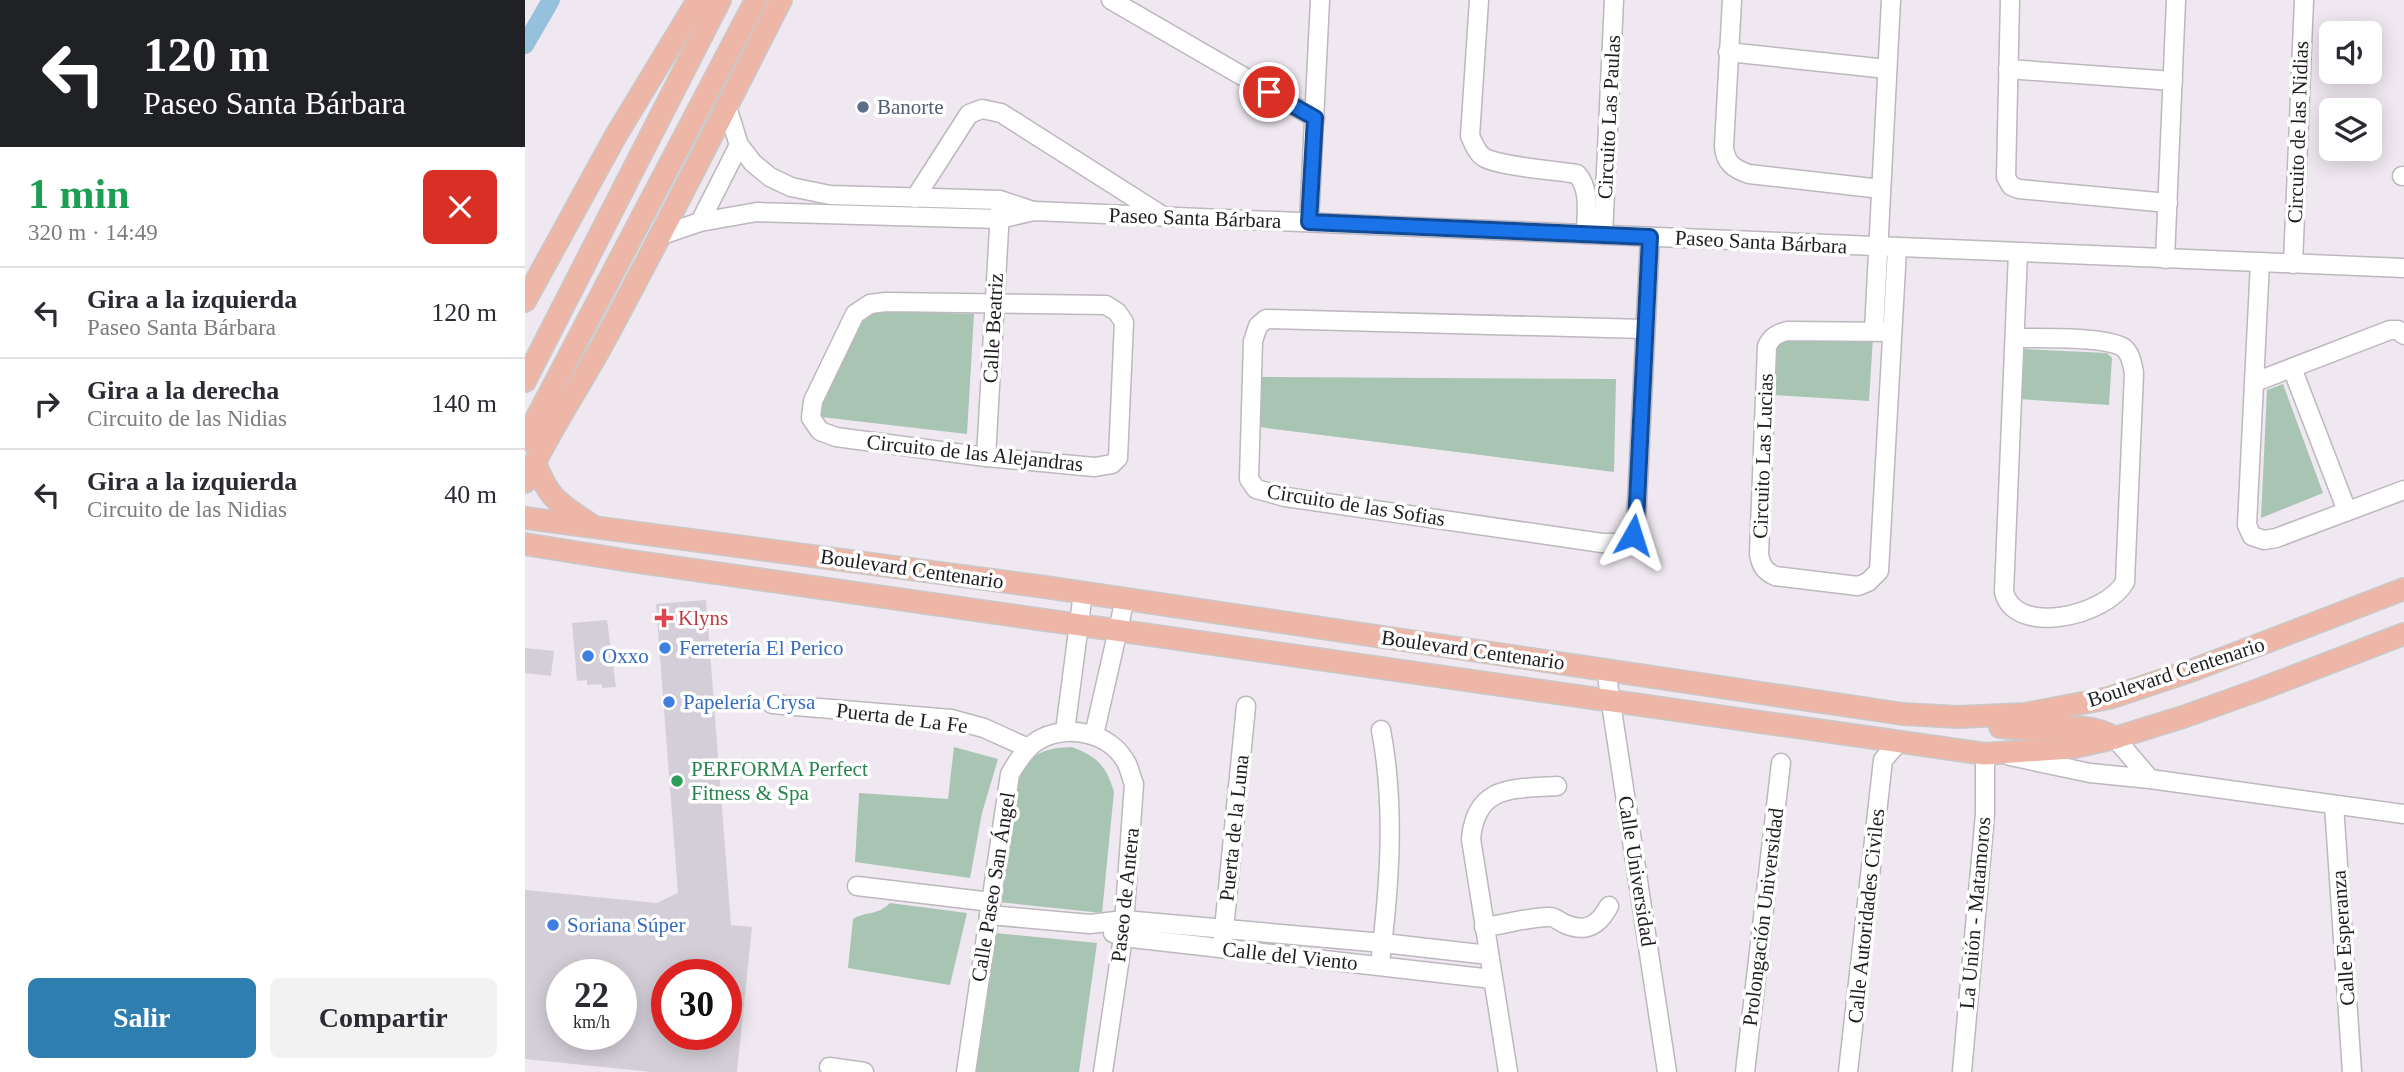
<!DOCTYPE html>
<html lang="es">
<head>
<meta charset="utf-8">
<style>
	body { margin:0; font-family:"Times New Roman",serif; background:#f2f2f3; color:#2b2b33; height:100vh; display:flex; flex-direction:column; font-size:26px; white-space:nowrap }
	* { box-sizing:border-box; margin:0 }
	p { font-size:23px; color:#7c7c81 }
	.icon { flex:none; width:38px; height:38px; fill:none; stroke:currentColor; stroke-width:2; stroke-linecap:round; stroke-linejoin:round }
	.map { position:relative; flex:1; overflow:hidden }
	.drawer { display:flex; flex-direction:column; background:#fff; width:525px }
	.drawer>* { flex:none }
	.top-card { background:#202124; color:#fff; overflow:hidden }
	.tools { position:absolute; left:1794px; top:21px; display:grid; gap:14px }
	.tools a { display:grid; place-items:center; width:63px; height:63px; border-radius:10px; background:#fff; box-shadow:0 4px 18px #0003; font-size:35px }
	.speed { position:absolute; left:21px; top:959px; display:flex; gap:14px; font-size:35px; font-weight:700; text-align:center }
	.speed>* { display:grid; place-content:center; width:91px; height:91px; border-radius:50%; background:#fff; box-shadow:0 4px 18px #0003; line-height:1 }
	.speed small { font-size:18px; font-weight:400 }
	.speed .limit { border:10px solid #d22; background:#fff; color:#111 }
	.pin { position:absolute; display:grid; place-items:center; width:60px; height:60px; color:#fff; margin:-30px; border:4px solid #fff; border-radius:50%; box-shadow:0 2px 7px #0007 }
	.me { position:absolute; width:77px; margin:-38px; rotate:6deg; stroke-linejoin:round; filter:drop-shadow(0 0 5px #0008) }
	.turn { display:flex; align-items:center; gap:24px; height:147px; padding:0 28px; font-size:32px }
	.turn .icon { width:91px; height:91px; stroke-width:2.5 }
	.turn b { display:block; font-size:49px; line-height:60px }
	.round { display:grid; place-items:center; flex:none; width:74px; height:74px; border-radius:10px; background:#f2f2f3 }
	.overview { display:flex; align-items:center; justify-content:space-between; height:119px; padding:0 28px }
	h1 { font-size:42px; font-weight:700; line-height:52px; color:#1e9e55 }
	.button { display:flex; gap:14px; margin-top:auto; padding:14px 28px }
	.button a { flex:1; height:80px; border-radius:10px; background:#2e7eb0; color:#fff; font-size:28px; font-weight:700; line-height:80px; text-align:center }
	.button a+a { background:#f2f2f3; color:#2b2b33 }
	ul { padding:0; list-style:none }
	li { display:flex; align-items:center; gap:21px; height:91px; padding:0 28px; border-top:2px solid #e1e1e2 }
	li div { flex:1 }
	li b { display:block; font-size:26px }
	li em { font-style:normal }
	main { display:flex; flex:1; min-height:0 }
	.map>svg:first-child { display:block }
	.green { fill:#a8c5b4 }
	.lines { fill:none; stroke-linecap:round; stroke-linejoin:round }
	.canal { stroke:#95c1dd; stroke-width:18 }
	.building { fill:#d3ced7; fill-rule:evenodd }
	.minor-casing { stroke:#bdb7be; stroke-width:21 }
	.major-casing { stroke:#c9c9c9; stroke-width:24 }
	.minor { stroke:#fff; stroke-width:18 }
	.major { stroke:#eeb6a6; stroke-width:21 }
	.route-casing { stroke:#114b97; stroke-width:18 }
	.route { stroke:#1a73e8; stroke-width:12 }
	.service-dot { fill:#5c6f8a; stroke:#fff; stroke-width:2.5 }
	.health-dot { fill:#e0444e; stroke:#fff; stroke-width:2.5 }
	.shop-dot { fill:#3f7fe0; stroke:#fff; stroke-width:2.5 }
	.leisure-dot { fill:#2e9e5b; stroke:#fff; stroke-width:2.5 }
	.labels { text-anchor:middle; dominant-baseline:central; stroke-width:7; stroke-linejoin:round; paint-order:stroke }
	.service-label { font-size:21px; fill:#4e5e75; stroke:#fff; text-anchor:start }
	.street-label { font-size:21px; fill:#1f1d1f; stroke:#fff }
	.health-label { font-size:21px; fill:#be3a42; stroke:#fff; text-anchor:start }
	.shop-label { font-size:21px; fill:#366cbe; stroke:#fff; text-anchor:start }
	.leisure-label { font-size:21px; fill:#27864d; stroke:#fff; text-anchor:start }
</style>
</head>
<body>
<main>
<section class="drawer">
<div class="top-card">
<div class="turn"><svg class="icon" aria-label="left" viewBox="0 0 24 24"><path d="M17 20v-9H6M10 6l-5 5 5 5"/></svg><div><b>120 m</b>Paseo Santa Bárbara</div></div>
</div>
<div class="overview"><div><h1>1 min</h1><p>320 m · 14:49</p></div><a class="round" style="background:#d93025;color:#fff"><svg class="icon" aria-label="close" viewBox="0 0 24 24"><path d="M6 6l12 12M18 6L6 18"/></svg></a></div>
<ul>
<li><svg class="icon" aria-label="left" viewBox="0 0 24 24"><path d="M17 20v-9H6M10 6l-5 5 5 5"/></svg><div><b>Gira a la izquierda</b><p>Paseo Santa Bárbara</p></div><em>120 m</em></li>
<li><svg class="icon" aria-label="right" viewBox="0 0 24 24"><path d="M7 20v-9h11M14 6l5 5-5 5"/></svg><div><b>Gira a la derecha</b><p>Circuito de las Nidias</p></div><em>140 m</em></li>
<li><svg class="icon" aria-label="left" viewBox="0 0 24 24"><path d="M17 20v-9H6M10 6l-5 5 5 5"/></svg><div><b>Gira a la izquierda</b><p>Circuito de las Nidias</p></div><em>40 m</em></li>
</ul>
<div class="button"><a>Salir</a><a>Compartir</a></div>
</section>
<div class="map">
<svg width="1879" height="1072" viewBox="0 0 1879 1072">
	<rect width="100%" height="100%" fill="#efe8f0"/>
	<!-- green -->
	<g class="green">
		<polygon points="349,311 449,314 442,434 296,417 295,401 335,323"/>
		<polygon points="1348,337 1344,401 1249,395 1252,344 1257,340"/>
		<polygon points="1496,349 1582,353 1587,358 1584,405 1493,399"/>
		<polygon points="735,377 1091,379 1089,472 734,427"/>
		<polygon points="1758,384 1798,493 1736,518 1742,390"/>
		<polygon points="429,747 473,759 457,813 445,878 330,862 334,793 423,799"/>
		<path d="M547 747C573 757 581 766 589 792L577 913 473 902 492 780C504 753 520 748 547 747Z"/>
		<path d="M365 903 442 913 425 985 323 968 328 919C343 910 350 917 365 903Z"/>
		<polygon points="470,933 572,943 554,1072 449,1072"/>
	</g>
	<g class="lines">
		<!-- canal -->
		<polyline class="canal" points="0,45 26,0"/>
	</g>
	<!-- building -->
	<g class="building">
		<path d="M181 600 206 925 227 927 212 1072H127L0 1059V890L132 903 153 893 131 604ZM37 975H96V1034H37ZM142 975H201V1034H142Z"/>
		<polygon points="82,620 91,687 77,688 77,684 62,685 62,680 52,681 47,623"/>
		<polygon points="0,648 29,651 26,676 0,673"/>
	</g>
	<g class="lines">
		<!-- minor casing -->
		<g class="minor-casing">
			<g id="minor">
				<polyline points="586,0 790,118"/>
				<path d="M954 0 945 136C949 144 952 154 960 158 978 167 1030 170 1052 174 1066 190 1061 213 1061 234"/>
				<path d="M1207 0 1199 146C1200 163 1209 169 1224 174L1356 189"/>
				<polyline points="1485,0 1481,177 1486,186 1494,189 1643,203"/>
				<polyline points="1203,52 1362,69"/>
				<polyline points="1483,69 1648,81"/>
				<polyline points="202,107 214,145 228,163 245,177 266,187 305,195 475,200 508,211"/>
				<polyline points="1877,176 1879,176"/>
				<polyline points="390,198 444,114 457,109 476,113 638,216"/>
				<polyline points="175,222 214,145"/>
				<polyline points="784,222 795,0"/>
				<polyline points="1078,235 1089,0"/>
				<polyline points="134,236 175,222 232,212 474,219 509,211 1879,268"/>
				<polyline points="1640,259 1651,0"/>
				<polyline points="1735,262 1722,525 1727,536 1739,540 1751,538 1879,490"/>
				<polyline points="1768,264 1779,0"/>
				<polygon points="361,302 581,305 592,312 599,322 593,458 587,464 570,467 461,457 311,437 295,431 286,418 288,401 330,314 345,304"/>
				<polyline points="1119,329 741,319 733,326 728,341 724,479 731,489 760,497 1077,543 1096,543 1108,535 1111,523 1125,237"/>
				<polyline points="1349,331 1366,0"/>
				<path d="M1367 332 1262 331C1252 334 1247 336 1242 346L1234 554C1236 565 1239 571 1250 576L1333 586 1343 582 1354 571 1372 249"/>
				<path d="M1490 338C1513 338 1583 336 1599 348 1606 354 1607 363 1609 373L1600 582C1581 616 1490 637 1479 592L1493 253"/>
				<polyline points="1767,368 1822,511"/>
				<polyline points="1730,382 1865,330 1873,330 1879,335"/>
				<polyline points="461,457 475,211"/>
				<polyline points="1081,670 1142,1072"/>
				<polyline points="247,704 426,719 459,728 503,748"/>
				<path d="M856 730C870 804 865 880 856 955"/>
				<polyline points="540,731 558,593"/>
				<polyline points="569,735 600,599"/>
				<polyline points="1590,738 1625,779"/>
				<polyline points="1485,756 1565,773 1625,779 1879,814"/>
				<polyline points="1809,805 1827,1072"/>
				<polyline points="332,886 466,902"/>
				<polyline points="464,915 565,924 599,920 858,943 964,955"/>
				<path d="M959 927C977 925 1009 916 1025 917 1030 917 1035 922 1040 924 1061 933 1074 925 1084 906"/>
				<polyline points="588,933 598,937 967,979"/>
				<polyline points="698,939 721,706"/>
				<polyline points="304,1067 339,1072"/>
				<path d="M441 1072 485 774C492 762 500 749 512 741 541 723 586 732 602 764 605 770 606 777 609 784L598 937 578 1072"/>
				<path d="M983 1072 946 839C951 784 989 789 1032 786"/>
				<polyline points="1220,1072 1256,763"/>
				<polyline points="1323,1072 1358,760 1373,743"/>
				<polyline points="1437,1072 1460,814 1460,754"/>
			</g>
		</g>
		<!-- major casing -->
		<g class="major-casing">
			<g id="major">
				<polyline points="0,301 90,137 173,0"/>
				<polyline points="0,381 195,0"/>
				<polyline points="0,440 231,0"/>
				<path d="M10 462C24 500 34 503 66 525"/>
				<path d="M0 482C22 435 51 392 76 347 138 233 197 116 256 0"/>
				<polyline points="0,518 520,587 1378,714 1433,717 1500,714 1584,698 1668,670 1879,589"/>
				<polyline points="0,544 99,560 1460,754 1545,748 1590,738 1658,717 1736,689 1879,634"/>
				<path d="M1475 727C1486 728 1498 729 1509 729 1537 729 1564 722 1590 738"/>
			</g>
		</g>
		<!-- minor -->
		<use href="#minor" class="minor"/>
		<!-- major -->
		<use href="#major" class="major"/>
	</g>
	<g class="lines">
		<!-- route casing -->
		<g class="route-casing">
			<polyline id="route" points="744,92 790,118 784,222 1125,237 1111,523 1108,535"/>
		</g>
		<!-- route -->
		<use href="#route" class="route"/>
	</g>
	<!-- markers -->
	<circle class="service-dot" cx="338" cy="107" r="7"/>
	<path class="health-dot" d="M135.5 607.5h7v7h7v7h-7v7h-7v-7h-7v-7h7z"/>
	<g class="shop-dot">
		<circle cx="140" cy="648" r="7"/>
		<circle cx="63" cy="656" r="7"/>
		<circle cx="144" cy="702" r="7"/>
		<circle cx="28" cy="925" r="7"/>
	</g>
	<circle class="leisure-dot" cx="152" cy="781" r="7"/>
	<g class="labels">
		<!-- service labels -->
		<g class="service-label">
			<text x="352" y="107">Banorte</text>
		</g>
		<!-- street labels -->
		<g class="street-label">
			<text transform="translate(1084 117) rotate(-87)">Circuito Las Paulas</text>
			<text transform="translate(1773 132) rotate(-88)">Circuito de las Nidias</text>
			<text transform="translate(670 218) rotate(2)">Paseo Santa Bárbara</text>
			<text transform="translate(1236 242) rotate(3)">Paseo Santa Bárbara</text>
			<text transform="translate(468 328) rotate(-87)">Calle Beatriz</text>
			<text transform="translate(450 453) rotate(6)">Circuito de las Alejandras</text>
			<text transform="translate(1238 456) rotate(-88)">Circuito Las Lucias</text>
			<text transform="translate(831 505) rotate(9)">Circuito de las Sofias</text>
			<text transform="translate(387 569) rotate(8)">Boulevard Centenario</text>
			<text transform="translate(948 650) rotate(8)">Boulevard Centenario</text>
			<text transform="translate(1651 672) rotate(-18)">Boulevard Centenario</text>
			<text transform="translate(377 718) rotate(7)">Puerta de La Fe</text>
			<text transform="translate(709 828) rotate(-84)">Puerta de la Luna</text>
			<text transform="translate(1112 871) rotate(81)">Calle Universidad</text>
			<text transform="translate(468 887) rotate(-81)">Calle Paseo San Ángel</text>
			<text transform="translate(600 895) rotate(-84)">Paseo de Antera</text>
			<text transform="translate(1450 913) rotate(-85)">La Unión - Matamoros</text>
			<text transform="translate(1341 916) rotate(-84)">Calle Autoridades Civiles</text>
			<text transform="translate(1238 917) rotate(-83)">Prolongación Universidad</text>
			<text transform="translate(1818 938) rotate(-94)">Calle Esperanza</text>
			<text transform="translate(765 956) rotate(6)">Calle del Viento</text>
		</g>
		<!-- health labels -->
		<g class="health-label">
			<text x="153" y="618">Klyns</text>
		</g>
		<!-- shop labels -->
		<g class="shop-label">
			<text x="154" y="648">Ferretería El Perico</text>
			<text x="77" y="656">Oxxo</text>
			<text x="158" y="702">Papelería Crysa</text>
			<text x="42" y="925">Soriana Súper</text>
		</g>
		<!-- leisure labels -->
		<g class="leisure-label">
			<text x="166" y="769">PERFORMA Perfect<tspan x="166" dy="24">Fitness &amp; Spa</tspan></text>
		</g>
	</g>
</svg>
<div class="tools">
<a><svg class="icon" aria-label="sound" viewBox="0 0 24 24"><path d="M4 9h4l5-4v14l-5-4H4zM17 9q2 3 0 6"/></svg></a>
<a><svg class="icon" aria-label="layers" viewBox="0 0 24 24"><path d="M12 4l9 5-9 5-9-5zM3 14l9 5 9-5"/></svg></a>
</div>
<div class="speed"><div>22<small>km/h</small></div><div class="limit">30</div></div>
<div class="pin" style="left:744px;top:92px;background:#d93025"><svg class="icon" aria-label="arrive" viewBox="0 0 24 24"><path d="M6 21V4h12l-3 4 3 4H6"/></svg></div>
<svg class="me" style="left:1108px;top:535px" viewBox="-20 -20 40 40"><path d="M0-17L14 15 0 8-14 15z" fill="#1a73e8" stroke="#fff" stroke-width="4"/></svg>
</div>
</main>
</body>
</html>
